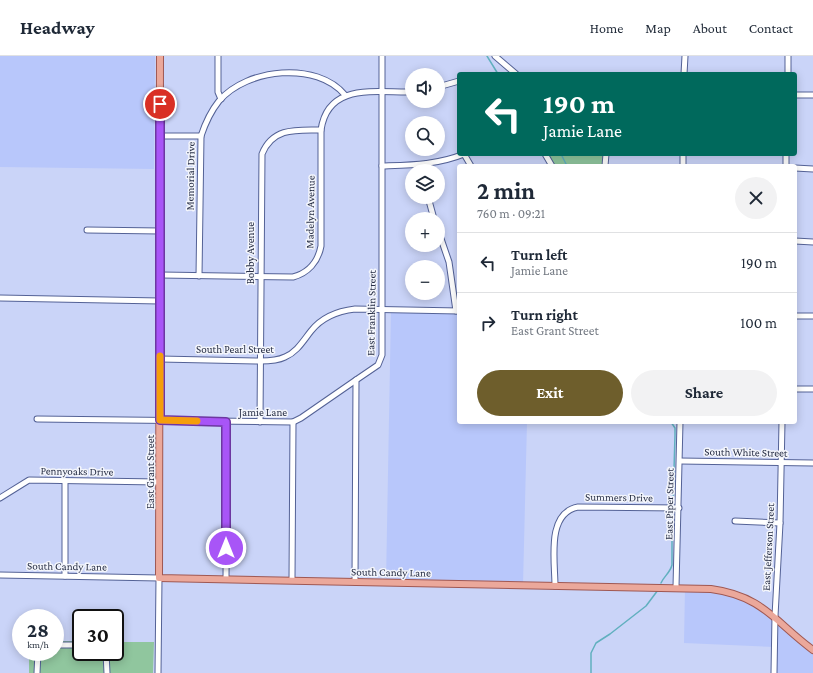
<!DOCTYPE html>
<html lang="en">
<head>
<meta charset="utf-8">
<style>
	body { margin:0; font-family:"Crimson Pro",serif; background:#f2f2f3; color:#1f2937; height:100vh; display:flex; flex-direction:column; font-size:15px; white-space:nowrap }
	* { box-sizing:border-box; margin:0 }
	p { font-size:13px; color:#747a83 }
	.icon { flex:none; width:22px; height:22px; fill:none; stroke:currentColor; stroke-width:2; stroke-linecap:round; stroke-linejoin:round }
	.map { position:relative; flex:1; overflow:hidden }
	.panel { position:absolute; left:457px; top:108px; width:340px; height:260px; display:flex; flex-direction:column; background:#fff; border-radius:4px; box-shadow:0 2px 10px #0003 }
	.panel>* { flex:none }
	.hud { position:absolute; left:457px; top:16px; width:340px; height:84px; border-radius:4px; box-shadow:0 2px 10px #0003; background:#00695c; color:#fff; overflow:hidden }
	.tools { position:absolute; left:405px; top:12px; display:grid; gap:8px }
	.tools a { display:grid; place-items:center; width:40px; height:40px; border-radius:50%; background:#fff; box-shadow:0 2px 10px #0003; font-size:20px }
	.speed { position:absolute; left:12px; top:553px; display:flex; gap:8px; font-size:20px; font-weight:700; text-align:center }
	.speed>* { display:grid; place-content:center; width:52px; height:52px; border-radius:50%; background:#fff; box-shadow:0 2px 10px #0003; line-height:1 }
	.speed small { font-size:10px; font-weight:400 }
	.speed .limit { border:2px solid #111; border-radius:6px; background:#fff; color:#111 }
	.pin { position:absolute; display:grid; place-items:center; width:34px; height:34px; color:#fff; margin:-17px; border:2px solid #fff; border-radius:50%; box-shadow:0 1px 4px #0007 }
	.me { position:absolute; width:44px; margin:-22px; rotate:0deg; stroke-linejoin:round; filter:drop-shadow(0 0 3px #0008) }
	.turn { display:flex; align-items:center; gap:14px; height:84px; padding:0 20px; font-size:18px }
	.turn .icon { width:52px; height:52px; stroke-width:2.5 }
	.turn b { display:block; font-size:28px; line-height:34px }
	.round { display:grid; place-items:center; flex:none; width:42px; height:42px; border-radius:21px; background:#f2f2f3 }
	.headline { display:flex; align-items:center; justify-content:space-between; height:68px; padding:0 20px }
	h1 { font-size:24px; font-weight:700; line-height:30px }
	.cta { display:flex; gap:8px; margin-top:auto; padding:8px 20px }
	.cta a { flex:1; height:46px; border-radius:24px; background:#6e5e2c; color:#fff; font-size:16px; font-weight:700; line-height:46px; text-align:center }
	.cta a+a { background:#f2f2f3; color:#1f2937 }
	ul { padding:0; list-style:none }
	li { display:flex; align-items:center; gap:12px; height:60px; padding:0 20px; border-top:1px solid #e0e1e3 }
	li div { flex:1 }
	li b { display:block; font-size:15px }
	li em { font-style:normal }
	header { display:flex; align-items:center; gap:24px; box-sizing:border-box; height:56px; padding:0 20px; background:#fff; border-bottom:1px solid #e0e1e3 }
	header strong { font-size:19px }
	nav { display:flex; gap:22px; margin-inline-start:auto; font-size:14px }
	.map>svg:first-child { display:block }
	.built { fill:#b8c7fb }
	.green { fill:#90c69e }
	.lines { fill:none; stroke-linecap:round; stroke-linejoin:round }
	.stream { stroke:#61b0bf; stroke-width:1.5 }
	.minor-casing { stroke:#546296; stroke-width:7 }
	.major-casing { stroke:#9f5853; stroke-width:8 }
	.minor { stroke:#fff; stroke-width:5 }
	.major { stroke:#eba89b; stroke-width:6 }
	.route-casing { stroke:#6d37a1; stroke-width:10 }
	.route { stroke:#a855f7; stroke-width:7 }
	.slow { stroke:#f59e0b; stroke-width:7 }
	.labels { text-anchor:middle; dominant-baseline:central; stroke-width:3; stroke-linejoin:round; paint-order:stroke }
	.street-label { font-size:11px; fill:#293047; stroke:#f4f6fc }
</style>
</head>
<body>
<header>
<strong>Headway</strong>
<nav><a>Home</a><a>Map</a><a>About</a><a>Contact</a></nav>
</header>
<div class="map">
<svg width="813" height="617" viewBox="0 0 813 617">
	<rect width="100%" height="100%" fill="#cad4f8"/>
	<!-- built -->
	<g class="built">
		<polygon points="0,0 155,0 154,113 0,111"/>
		<polygon points="391,254 459,255 459,366 527,366 523,529 386,526"/>
		<polygon points="685,531 748,543 813,594 813,617 774,617 774,591 684,587"/>
	</g>
	<!-- green -->
	<g class="green">
		<polygon points="545,98 606,98 606,110 552,110"/>
		<polygon points="55,585 81,585 81,596 115,596 115,586 154,586 153,617 29,617 29,596 55,596"/>
	</g>
	<g class="lines">
		<!-- stream -->
		<g class="stream">
			<polyline points="487,0 498,18"/>
			<polyline points="561,98 566,108 569,110"/>
			<polyline points="671,366 675,372 675,379 673,448"/>
			<path d="M661 527C664 520 670 517 672 509V456"/>
			<polyline points="591,617 591,597 596,587 610,578 646,550 658,534"/>
		</g>
		<!-- minor casing -->
		<g class="minor-casing">
			<g id="minor">
				<polyline points="218,0 218,36 221,43"/>
				<polyline points="495,0 516,18"/>
				<polyline points="684,18 685,0"/>
				<polyline points="788,18 788,0"/>
				<polyline points="438,31 459,25"/>
				<polyline points="795,39 813,39"/>
				<polyline points="160,80 201,80"/>
				<polyline points="464,98 471,110"/>
				<polyline points="545,98 552,110"/>
				<path d="M382 110C410 109 437 109 464 98"/>
				<polyline points="605,110 606,98"/>
				<polyline points="683,110 683,98"/>
				<polyline points="786,110 786,98"/>
				<polyline points="795,112 813,113"/>
				<polyline points="425,115 426,108"/>
				<polyline points="428,141 434,163"/>
				<polyline points="87,174 160,175"/>
				<polyline points="438,174 449,206 456,255"/>
				<polyline points="795,185 813,186"/>
				<path d="M161 219 293 221C308 217 318 206 321 190V74C328 26 376 37 412 36"/>
				<path d="M199 220 201 80C205 68 211 55 219 45 247 12 317 5 345 39"/>
				<polyline points="0,242 160,245"/>
				<polyline points="795,260 813,260"/>
				<path d="M160 303 260 305C268 305 277 305 285 301 297 296 303 285 311 275 322 261 338 255 355 253L459 255"/>
				<polyline points="795,333 813,333"/>
				<polyline points="37,363 293,366 301,362 356,324"/>
				<path d="M260 366 262 98C273 71 297 74 321 74"/>
				<polyline points="680,405 813,407"/>
				<polyline points="0,442 29,424 159,426"/>
				<polyline points="735,465 780,467"/>
				<polyline points="0,519 159,522 158,617"/>
				<polyline points="65,520 65,425"/>
				<polyline points="226,523 227,366"/>
				<polyline points="292,524 293,366"/>
				<polyline points="355,526 356,324 378,309 382,299 382,0"/>
				<path d="M555 530C555 505 546 457 578 451L679 452"/>
				<polyline points="676,531 680,366"/>
				<polyline points="55,589 81,589"/>
				<polyline points="106,596 107,617"/>
				<polyline points="37,617 38,596"/>
				<polyline points="774,617 775,560 780,467 782,366"/>
			</g>
		</g>
		<!-- major casing -->
		<g class="major-casing">
			<path id="major" d="M160 0 159 522 711 533C763 540 775 566 813 594"/>
		</g>
		<!-- minor -->
		<use href="#minor" class="minor"/>
		<!-- major -->
		<use href="#major" class="major"/>
	</g>
	<g class="lines">
		<!-- route casing -->
		<g class="route-casing">
			<polyline id="route" points="160,48 160,364 226,366 226,492"/>
		</g>
		<!-- route -->
		<use href="#route" class="route"/>
		<!-- slow -->
		<polyline class="slow" points="160,300 160,364 197,365"/>
	</g>
	<g class="labels">
		<!-- street labels -->
		<g class="street-label">
			<text transform="translate(190 120) rotate(-89)">Memorial Drive</text>
			<text transform="translate(310 156) rotate(-89)">Madelyn Avenue</text>
			<text transform="translate(250 197) rotate(-90)">Bobby Avenue</text>
			<text transform="translate(371 257) rotate(-89)">East Franklin Street</text>
			<text x="235" y="293">South Pearl Street</text>
			<text x="263" y="356">Jamie Lane</text>
			<text transform="translate(746 396) rotate(1)">South White Street</text>
			<text transform="translate(77 415) rotate(1)">Pennyoaks Drive</text>
			<text transform="translate(150 416) rotate(-90)">East Grant Street</text>
			<text transform="translate(619 441) rotate(1)">Summers Drive</text>
			<text transform="translate(669 448) rotate(-89)">East Piper Street</text>
			<text transform="translate(768 491) rotate(-87)">East Jefferson Street</text>
			<text transform="translate(67 510) rotate(1)">South Candy Lane</text>
			<text transform="translate(391 516) rotate(1)">South Candy Lane</text>
		</g>
	</g>
</svg>
<div class="tools">
<a><svg class="icon" aria-label="sound" viewBox="0 0 24 24"><path d="M4 9h4l5-4v14l-5-4H4zM17 9q2 3 0 6"/></svg></a>
<a><svg class="icon" aria-label="search" viewBox="0 0 24 24"><circle cx="10" cy="10" r="6"/><path d="M15 15l6 6"/></svg></a>
<a><svg class="icon" aria-label="layers" viewBox="0 0 24 24"><path d="M12 4l9 5-9 5-9-5zM3 14l9 5 9-5"/></svg></a>
<a>+</a>
<a>−</a>
</div>
<div class="speed"><div>28<small>km/h</small></div><div class="limit">30</div></div>
<div class="pin" style="left:160px;top:48px;background:#d93025"><svg class="icon" aria-label="arrive" viewBox="0 0 24 24"><path d="M6 21V4h12l-3 4 3 4H6"/></svg></div>
<svg class="me" style="left:226px;top:492px" viewBox="-20 -20 40 40"><circle r="17" fill="#a855f7" stroke="#fff" stroke-width="3"/><path d="M0-11L8 9 0 5-8 9z" fill="#fff"/></svg>
<div class="hud">
<div class="turn"><svg class="icon" aria-label="left" viewBox="0 0 24 24"><path d="M17 20v-9H6M10 6l-5 5 5 5"/></svg><div><b>190 m</b>Jamie Lane</div></div>
</div>
<section class="panel">
<div class="headline"><div><h1>2 min</h1><p>760 m · 09:21</p></div><a class="round"><svg class="icon" aria-label="close" viewBox="0 0 24 24"><path d="M6 6l12 12M18 6L6 18"/></svg></a></div>
<ul>
<li><svg class="icon" aria-label="left" viewBox="0 0 24 24"><path d="M17 20v-9H6M10 6l-5 5 5 5"/></svg><div><b>Turn left</b><p>Jamie Lane</p></div><em>190 m</em></li>
<li><svg class="icon" aria-label="right" viewBox="0 0 24 24"><path d="M7 20v-9h11M14 6l5 5-5 5"/></svg><div><b>Turn right</b><p>East Grant Street</p></div><em>100 m</em></li>
</ul>
<div class="cta"><a>Exit</a><a>Share</a></div>
</section>
</div>
</body>
</html>
